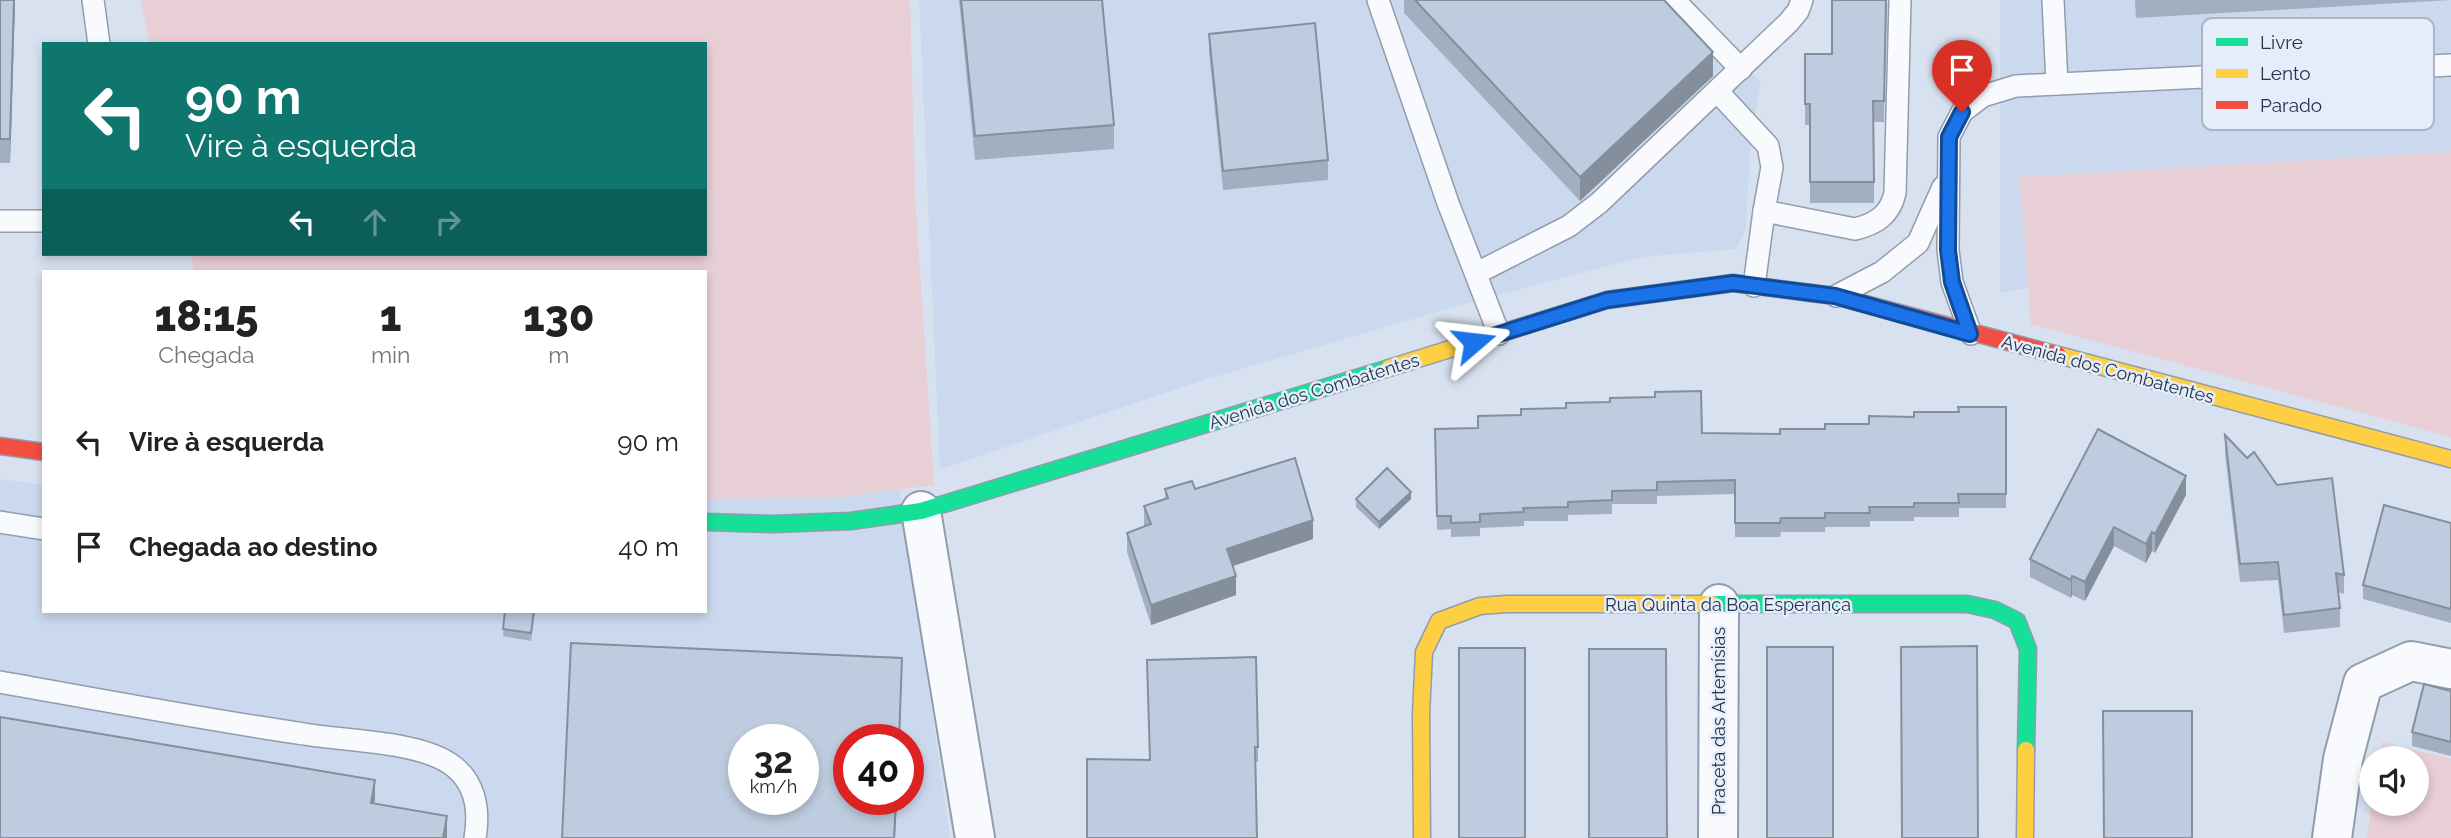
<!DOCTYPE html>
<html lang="pt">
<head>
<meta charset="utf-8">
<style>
	body { margin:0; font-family:Raleway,sans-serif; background:#f6f6f6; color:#222; height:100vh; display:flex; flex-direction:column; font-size:26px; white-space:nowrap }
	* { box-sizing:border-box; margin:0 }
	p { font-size:23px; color:#767676 }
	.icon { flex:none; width:38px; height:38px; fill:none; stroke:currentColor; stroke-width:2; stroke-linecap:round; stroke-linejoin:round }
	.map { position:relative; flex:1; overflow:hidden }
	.side { position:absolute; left:42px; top:270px; width:665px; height:343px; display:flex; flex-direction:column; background:#fff; border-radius:0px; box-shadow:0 4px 10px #0003 }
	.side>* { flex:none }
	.banner { position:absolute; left:42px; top:42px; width:665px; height:214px; border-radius:0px; box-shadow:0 4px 10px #0003; background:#0f766e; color:#fff; overflow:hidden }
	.tools { position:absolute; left:2359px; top:746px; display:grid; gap:14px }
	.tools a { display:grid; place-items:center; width:70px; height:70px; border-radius:50%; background:#fff; box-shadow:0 4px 10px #0003; font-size:35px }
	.speed { position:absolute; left:728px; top:724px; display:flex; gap:14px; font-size:35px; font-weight:700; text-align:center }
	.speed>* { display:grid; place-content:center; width:91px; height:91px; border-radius:50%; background:#fff; box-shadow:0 4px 10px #0003; line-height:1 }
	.speed small { font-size:18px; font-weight:400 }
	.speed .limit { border:10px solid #d22; background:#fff; color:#111 }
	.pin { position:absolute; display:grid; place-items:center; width:60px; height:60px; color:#fff; margin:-72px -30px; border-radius:50% 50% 50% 0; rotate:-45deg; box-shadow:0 0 7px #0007 }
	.pin .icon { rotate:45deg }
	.me { position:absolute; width:77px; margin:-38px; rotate:73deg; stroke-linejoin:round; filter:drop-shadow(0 0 5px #0008) }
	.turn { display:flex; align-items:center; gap:24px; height:147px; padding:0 28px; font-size:32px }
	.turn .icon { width:91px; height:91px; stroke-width:2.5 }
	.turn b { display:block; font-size:49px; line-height:60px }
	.lanes { display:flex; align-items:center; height:66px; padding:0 28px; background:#0003; justify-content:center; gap:35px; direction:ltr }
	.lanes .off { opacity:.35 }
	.eta { display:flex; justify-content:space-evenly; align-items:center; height:119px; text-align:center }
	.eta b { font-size:42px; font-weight:800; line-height:49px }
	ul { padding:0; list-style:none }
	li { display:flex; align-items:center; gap:21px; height:105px; padding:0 28px }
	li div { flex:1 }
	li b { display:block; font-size:26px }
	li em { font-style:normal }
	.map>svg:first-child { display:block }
	.built { fill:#cbd9ee; fill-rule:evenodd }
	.green { fill:#e8ced5 }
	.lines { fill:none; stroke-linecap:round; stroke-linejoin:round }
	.lane-casing { stroke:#919cad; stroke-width:24 }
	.street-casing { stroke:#919cad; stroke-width:42 }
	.fast-casing { stroke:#919cad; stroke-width:19 }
	.slow-casing { stroke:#919cad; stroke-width:19 }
	.jam-casing { stroke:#919cad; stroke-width:19 }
	.lane { stroke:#f9fafd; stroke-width:21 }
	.street { stroke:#f9fafd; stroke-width:38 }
	.fast { stroke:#16e098; stroke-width:16 }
	.slow { stroke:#ffcf43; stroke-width:16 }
	.jam { stroke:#f24e42; stroke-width:16 }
	.wall { fill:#a3afc0 }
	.shaded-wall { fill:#858f9c }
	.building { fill:#beccdf; stroke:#858f9c; stroke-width:2; fill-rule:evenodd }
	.route-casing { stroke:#114b97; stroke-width:18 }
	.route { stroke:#1a73e8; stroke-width:12 }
	.labels { text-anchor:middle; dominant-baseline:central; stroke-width:5; stroke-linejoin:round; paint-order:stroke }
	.street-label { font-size:18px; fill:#22344c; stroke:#e4edf9 }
	.key { fill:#e4edf9; stroke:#aab6c5; stroke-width:2 }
	.key-label { font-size:19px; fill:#22344c }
</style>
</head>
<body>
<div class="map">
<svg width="2451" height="838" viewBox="0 0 2451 838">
	<rect width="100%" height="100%" fill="#d8e1ef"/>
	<!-- built -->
	<g class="built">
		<polygon points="919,0 1685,0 1761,83 1750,148 1746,229 1736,249 1641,257 1461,305 1207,379 940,469"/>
		<polygon points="2000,0 2451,0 2451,218 2000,293"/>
		<path d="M0 479 44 485V611H705V499L840 497 900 490 950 838H0ZM744 740H803V800H744ZM849 740H908V800H849Z"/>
	</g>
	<!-- green -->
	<g class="green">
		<polygon points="141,0 910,0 915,194 934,485 840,497 705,499 705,271 194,271 191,254 705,254 705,44 150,44"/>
		<polygon points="2451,152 2451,437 2031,324 2022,205 2018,177"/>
		<polygon points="2382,742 2451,759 2451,838 2367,838 2372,803 2417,803 2417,758 2380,758"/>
	</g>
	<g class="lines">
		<!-- lane casing -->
		<g class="lane-casing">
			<g id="lane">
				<polyline points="93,0 99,44"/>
				<polyline points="1378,0 1448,203 1499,334"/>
				<polyline points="1674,0 1741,69"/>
				<polyline points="2053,0 2057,84"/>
				<polyline points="1717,91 1768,146 1772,167 1764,211"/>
				<polyline points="0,221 44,221"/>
				<polyline points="1477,273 1569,226 1599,203 1788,23 1798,11 1802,0"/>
				<path d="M1754 286 1764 211 1855 229C1876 224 1890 215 1895 193L1900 0"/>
				<polyline points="1836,296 1882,272 1918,243 1943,187"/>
				<polyline points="1971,334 1952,282 1948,250 1949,137 1962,112 1983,96 2016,86 2451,65"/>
				<polyline points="0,522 44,529"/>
				<path d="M0 682C101 700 202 719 304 734 345 741 415 741 449 763 475 780 480 809 475 838"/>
			</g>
		</g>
		<!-- street casing -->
		<g class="street-casing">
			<g id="street">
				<polyline points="921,511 975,838"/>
				<polyline points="1718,838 1719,604"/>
				<polyline points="2332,838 2343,759 2363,683 2411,661 2451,669"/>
			</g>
		</g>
		<!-- fast casing -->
		<g class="fast-casing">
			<g id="fast">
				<polyline points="705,522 773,524 851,521 921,511 1389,368"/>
				<polyline points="1712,604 1967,604 1995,610 2017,621 2028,649 2026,750"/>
			</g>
		</g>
		<!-- slow casing -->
		<g class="slow-casing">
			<g id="slow">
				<polyline points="2058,355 2451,459"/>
				<polyline points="1389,368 1607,300 1733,283 1811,293"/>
				<polyline points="1422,838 1421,714 1424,652 1439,621 1480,606 1506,604 1712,604"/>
				<polyline points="2025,838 2026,750"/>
			</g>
		</g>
		<!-- jam casing -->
		<g class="jam-casing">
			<g id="jam">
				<polyline points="1811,293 1835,296 2058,355"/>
				<polyline points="0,446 44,452"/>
			</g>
		</g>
		<!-- lane -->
		<use href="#lane" class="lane"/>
		<!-- street -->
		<use href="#street" class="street"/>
		<!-- fast -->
		<use href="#fast" class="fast"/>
		<!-- slow -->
		<use href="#slow" class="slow"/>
		<!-- jam -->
		<use href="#jam" class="jam"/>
	</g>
	<!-- wall -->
	<g class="wall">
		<polygon points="0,0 15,0 10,163 0,163"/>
		<polygon points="959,0 1102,0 1114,125 1114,149 975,160"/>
		<polygon points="1404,0 1664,0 1713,76 1580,201 1404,13"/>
		<polygon points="1887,0 1884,122 1874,122 1874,203 1810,203 1810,125 1805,125 1805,54 1832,54"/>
		<polygon points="2135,0 2451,0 2136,18"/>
		<polygon points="1209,34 1328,160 1328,180 1223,190 1209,53"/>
		<polygon points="2006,407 2006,508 1959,508 1959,517 1914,517 1914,521 1870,521 1870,527 1825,527 1825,532 1781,532 1780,537 1735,537 1735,494 1657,496 1657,504 1612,504 1612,514 1568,515 1568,521 1524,521 1524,526 1480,528 1480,536 1451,537 1451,529 1437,530 1435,429 1478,428 1521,415 1702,433 1780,434 1869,424 1914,417"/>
		<polygon points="2225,435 2247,458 2277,485 2344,575 2344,594 2338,592 2340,608 2340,627 2284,633 2278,580 2240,582 2225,454"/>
		<polygon points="1165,489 1195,489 1313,539 1233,566 1236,595 1151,625 1127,552 1127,533 1144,526 1144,506 1165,499"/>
		<polygon points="2186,495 2155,553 2152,551 2146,563 2114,546 2085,601 2072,595 2071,598 2030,577 2030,559"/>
		<polygon points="1356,499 1411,499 1379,529 1356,507"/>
		<polygon points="2451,523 2451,623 2363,599 2363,585"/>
		<polygon points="505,611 535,611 531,641 503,636"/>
		<polygon points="1147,660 1258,747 1258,762 1150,760"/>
		<polygon points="2451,691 2451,756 2412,746 2412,732"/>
	</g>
	<!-- shaded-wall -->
	<g class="shaded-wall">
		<polygon points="14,0 15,0 10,163 10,139"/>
		<polygon points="1713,52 1713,76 1580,201 1580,177"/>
		<polygon points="2186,476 2186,495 2155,553 2155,534"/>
		<polygon points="1411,492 1411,499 1379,529 1379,522"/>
		<polygon points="1313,520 1313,539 1227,568 1227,549"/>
		<polygon points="2114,527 2114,546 2085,601 2085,582"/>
		<polygon points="2152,532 2152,551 2146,563 2146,544"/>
		<polygon points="1236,576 1236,595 1151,625 1151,605"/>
		<polygon points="2072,576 2072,595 2071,598 2071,580"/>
		<polygon points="902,658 900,740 899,740"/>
		<polygon points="375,780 375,799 371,822 371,803"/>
		<polygon points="896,800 897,800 895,838 894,838"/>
		<polygon points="447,816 447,838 443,838"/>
	</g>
	<!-- building -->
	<g class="building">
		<polygon points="0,0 14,0 10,139 0,139"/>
		<polygon points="961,0 1102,0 1114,125 975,136"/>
		<polygon points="1415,0 1664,0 1713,52 1580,177"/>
		<polygon points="1832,0 1886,0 1884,101 1873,101 1874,182 1810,182 1810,104 1805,104 1805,54 1832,54"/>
		<polygon points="1315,23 1328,160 1223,171 1209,34"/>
		<polygon points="1701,391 1702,433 1780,434 1780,429 1825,429 1825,424 1869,424 1869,416 1914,417 1914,412 1959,412 1958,407 2006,407 2006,494 1958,494 1959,503 1914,503 1914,507 1869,507 1870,513 1825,513 1825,518 1781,518 1780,523 1735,523 1735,480 1657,482 1657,490 1612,491 1612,500 1568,502 1568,507 1523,508 1524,512 1480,514 1480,522 1451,523 1451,516 1437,516 1435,429 1478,428 1478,416 1521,415 1521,409 1566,408 1566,403 1610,402 1610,398 1655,397 1655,392"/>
		<polygon points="2098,429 2186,476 2155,534 2152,532 2146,544 2114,527 2085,582 2072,576 2071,580 2030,559"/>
		<polygon points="2225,435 2247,458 2254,452 2277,485 2332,478 2344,575 2336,573 2340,608 2284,615 2278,562 2240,564"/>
		<polygon points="1295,458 1313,520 1227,549 1236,576 1151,605 1127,533 1151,524 1144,506 1168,498 1165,489 1192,481 1195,489"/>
		<polygon points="1387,468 1411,492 1379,522 1356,499"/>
		<polygon points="2384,505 2451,523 2451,609 2363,585"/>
		<polygon points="505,611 534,611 531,633 503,629"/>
		<path d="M571 643 902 658 899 740H849V800H896L894 838H562ZM744 740H803V800H744Z"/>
		<polygon points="1977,646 1978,838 1902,838 1901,647"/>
		<rect x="1767" y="647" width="66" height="191"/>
		<rect x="1459" y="648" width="66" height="190"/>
		<polygon points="1589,649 1666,649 1667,838 1589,838"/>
		<polygon points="1256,657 1258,747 1255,747 1257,838 1087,838 1087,759 1150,760 1147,660"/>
		<polygon points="2424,684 2451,691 2451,742 2412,732"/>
		<polygon points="2103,711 2192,711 2192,838 2104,838"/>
		<polygon points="0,717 375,780 371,803 447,816 443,838 0,838"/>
	</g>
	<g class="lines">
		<!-- route casing -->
		<g class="route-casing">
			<polyline id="route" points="1474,342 1607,300 1733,283 1835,296 1970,334 1952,282 1948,250 1949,137 1962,112"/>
		</g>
		<!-- route -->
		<use href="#route" class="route"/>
	</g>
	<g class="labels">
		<!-- street labels -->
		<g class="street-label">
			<text transform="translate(2108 369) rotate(15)">Avenida dos Combatentes</text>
			<text transform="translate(1314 391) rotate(-17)">Avenida dos Combatentes</text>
			<text x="1728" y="604">Rua Quinta da Boa Esperança</text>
			<text transform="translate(1718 721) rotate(-90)">Praceta das Artemísias</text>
		</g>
	</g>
	<!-- legend -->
	<rect x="2202" y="18" width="232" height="112" rx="10" class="key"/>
	<rect x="2216" y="38" width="32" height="8" fill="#16e098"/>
	<rect x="2216" y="69" width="32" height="9" fill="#ffcf43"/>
	<rect x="2216" y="101" width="32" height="8" fill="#f24e42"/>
	<g class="key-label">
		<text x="2260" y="49">Livre</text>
		<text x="2260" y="80">Lento</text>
		<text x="2260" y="112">Parado</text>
	</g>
</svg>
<div class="tools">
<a><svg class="icon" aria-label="sound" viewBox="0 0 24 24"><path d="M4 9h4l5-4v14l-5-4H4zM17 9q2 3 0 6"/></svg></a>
</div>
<div class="speed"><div>32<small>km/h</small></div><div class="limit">40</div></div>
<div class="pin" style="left:1962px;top:112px;background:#d93025"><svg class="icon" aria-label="arrive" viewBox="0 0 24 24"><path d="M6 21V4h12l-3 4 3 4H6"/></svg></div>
<svg class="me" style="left:1474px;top:342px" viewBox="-20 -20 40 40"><path d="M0-17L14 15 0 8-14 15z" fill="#1a73e8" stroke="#fff" stroke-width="4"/></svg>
<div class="banner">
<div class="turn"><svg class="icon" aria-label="left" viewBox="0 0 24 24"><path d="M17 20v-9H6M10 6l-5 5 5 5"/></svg><div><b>90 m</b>Vire à esquerda</div></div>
<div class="lanes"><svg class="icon" aria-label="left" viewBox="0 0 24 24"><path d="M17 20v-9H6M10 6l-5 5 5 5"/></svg><svg class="icon off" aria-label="ahead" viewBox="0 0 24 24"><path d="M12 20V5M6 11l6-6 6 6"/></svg><svg class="icon off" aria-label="right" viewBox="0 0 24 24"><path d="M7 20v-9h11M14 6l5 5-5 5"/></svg></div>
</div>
<section class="side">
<div class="eta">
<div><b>18:15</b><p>Chegada</p></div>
<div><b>1</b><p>min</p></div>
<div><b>130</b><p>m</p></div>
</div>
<ul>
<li><svg class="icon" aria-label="left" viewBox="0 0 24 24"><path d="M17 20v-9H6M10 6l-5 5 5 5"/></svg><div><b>Vire à esquerda</b></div><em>90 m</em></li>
<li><svg class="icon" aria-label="arrive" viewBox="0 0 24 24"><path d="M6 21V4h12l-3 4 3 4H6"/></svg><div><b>Chegada ao destino</b></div><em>40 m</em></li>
</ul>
</section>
</div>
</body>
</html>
